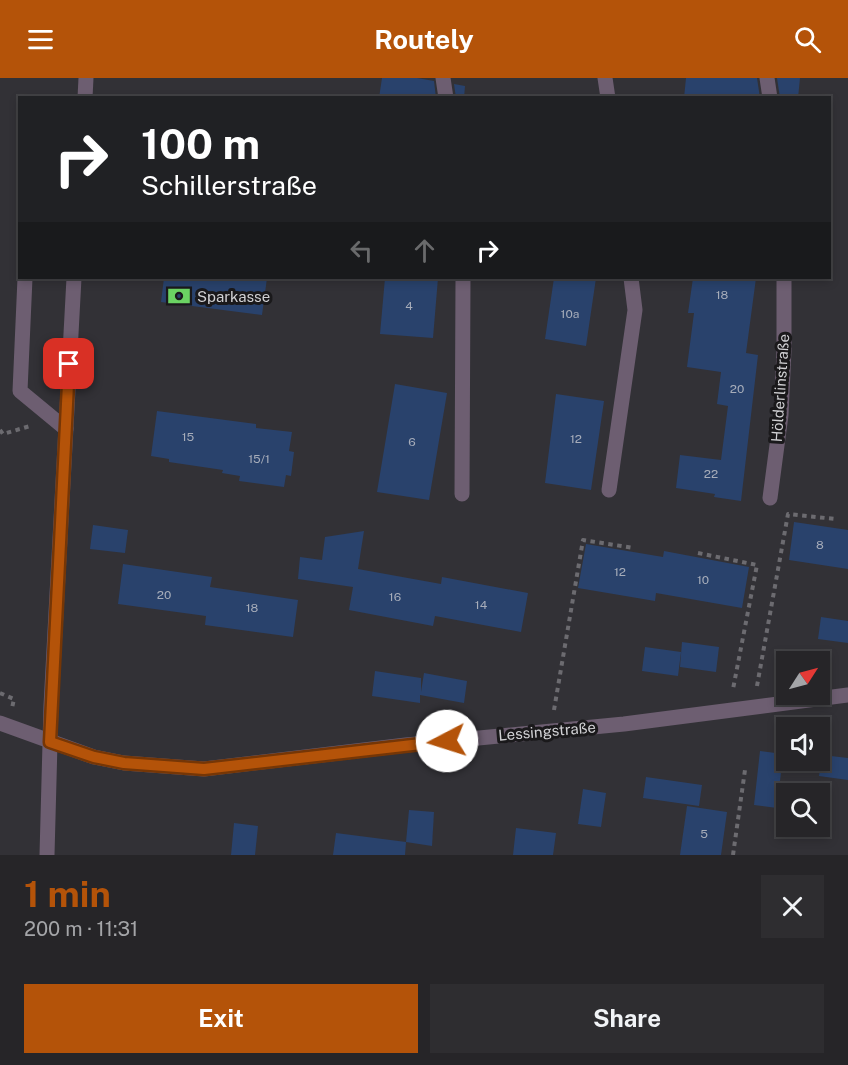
<!DOCTYPE html>
<html lang="en">
<head>
<meta charset="utf-8">
<style>
	body { margin:0; font-family:"Public Sans",sans-serif; background:#2e2d30; color:#f1f3f6; height:100vh; display:flex; flex-direction:column; font-size:22px; white-space:nowrap }
	* { box-sizing:border-box; margin:0 }
	p { font-size:20px; color:#a4a5a8 }
	.icon { flex:none; width:33px; height:33px; fill:none; stroke:currentColor; stroke-width:2; stroke-linecap:round; stroke-linejoin:round }
	.map { position:relative; height:777px; overflow:hidden }
	.sheet { display:flex; flex-direction:column; background:#262528; flex:1 }
	.sheet>* { flex:none }
	.hud { position:absolute; left:18px; top:18px; width:813px; height:183px; border-radius:0px; box-shadow:0 3px 9px #0003,0 0 0 2px #424245; background:#202124; color:#fff; overflow:hidden }
	.needle { width:39px; rotate:54deg }
	.buttons { position:absolute; left:776px; top:573px; display:grid; gap:12px }
	.buttons a { display:grid; place-items:center; width:54px; height:54px; border-radius:0px; background:#262528; box-shadow:0 3px 9px #0003,0 0 0 2px #424245; font-size:30px }
	.pin { position:absolute; display:grid; place-items:center; width:51px; height:51px; color:#fff; margin:-26px; border-radius:12px; box-shadow:0 3px 9px #0006 }
	.me { position:absolute; width:66px; margin:-33px; rotate:265deg; stroke-linejoin:round; filter:drop-shadow(0 0 4px #0008) }
	.turn { display:flex; align-items:center; gap:21px; height:126px; padding:0 24px; font-size:27px }
	.turn .icon { width:78px; height:78px; stroke-width:2.5 }
	.turn b { display:block; font-size:42px; line-height:51px }
	.lanes { display:flex; align-items:center; height:57px; padding:0 24px; background:#0003; justify-content:center; gap:30px; direction:ltr }
	.lanes .off { opacity:.35 }
	.round { display:grid; place-items:center; flex:none; width:63px; height:63px; border-radius:0px; background:#2e2d30 }
	.head { display:flex; align-items:center; justify-content:space-between; height:102px; padding:0 24px }
	h1 { font-size:36px; font-weight:700; line-height:45px; color:#b45309 }
	.cta { display:flex; gap:12px; margin-top:auto; padding:12px 24px }
	.cta a { flex:1; height:69px; border-radius:0px; background:#b45309; color:#fff; font-size:24px; font-weight:700; line-height:69px; text-align:center }
	.cta a+a { background:#2e2d30; color:#f1f3f6 }
	header { display:flex; justify-content:space-between; align-items:center; height:78px; padding:0 24px; background:#b45309; color:#fff; font-size:27px; font-weight:700 }
	.map>svg:first-child { display:block }
	.building { fill:#29426c }
	.lines { fill:none; stroke-linecap:round; stroke-linejoin:round }
	.path { stroke:#6c6b70; stroke-width:4; stroke-dasharray:4.5 4.5; stroke-linecap:butt }
	.lane { stroke:#6d5e71; stroke-width:15 }
	.street { stroke:#6d5e71; stroke-width:15 }
	.route-casing { stroke:#753606; stroke-width:15 }
	.route { stroke:#b45309; stroke-width:10 }
	.labels { text-anchor:middle; dominant-baseline:central; stroke-width:6; stroke-linejoin:round; paint-order:stroke }
	.number-label { font-size:12px; fill:#a7adba }
	.poi-label { font-size:15px; fill:#d1d1d4; stroke:#1a191b; text-anchor:start }
	.street-label { font-size:15px; fill:#d1d1d4; stroke:#1a191b }
</style>
</head>
<body>
<header><svg class="icon" aria-label="menu" viewBox="0 0 24 24"><path d="M4 6h16M4 12h16M4 18h16"/></svg>Routely<svg class="icon" aria-label="search" viewBox="0 0 24 24"><circle cx="10" cy="10" r="6"/><path d="M15 15l6 6"/></svg></header>
<div class="map">
<svg width="848" height="777" viewBox="0 0 848 777">
	<rect width="100%" height="100%" fill="#323136"/>
	<!-- building -->
	<g class="building">
		<polygon points="382,0 417,0 434,3 436,20 379,20"/>
		<polygon points="686,0 757,0 760,20 684,20"/>
		<polygon points="777,0 800,0 798,20 780,20"/>
		<polygon points="454,6 465,8 464,20 456,20"/>
		<polygon points="164,200 267,200 262,237 161,224"/>
		<polygon points="385,200 438,200 433,260 380,256"/>
		<polygon points="554,200 596,200 586,268 545,261"/>
		<polygon points="693,200 756,200 746,275 758,277 741,423 714,419 715,416 676,410 680,377 721,382 728,328 717,326 721,294 687,289 694,235 688,235"/>
		<polygon points="395,306 447,315 429,422 377,414"/>
		<polygon points="556,316 604,323 591,412 545,405"/>
		<polygon points="157,333 256,346 256,350 292,354 289,373 294,374 291,398 286,397 284,409 239,403 240,398 222,395 223,392 169,384 169,381 151,378"/>
		<polygon points="794,444 848,452 848,491 789,482"/>
		<polygon points="93,447 128,452 125,475 90,471"/>
		<polygon points="364,453 358,491 441,506 442,499 528,515 521,554 435,538 433,548 349,532 353,509 298,501 300,479 322,482 325,459"/>
		<polygon points="586,466 663,479 664,473 749,489 742,530 656,515 655,523 578,510"/>
		<polygon points="123,486 212,499 210,509 298,522 293,559 205,547 206,538 118,526"/>
		<polygon points="821,539 848,543 848,565 818,561"/>
		<polygon points="682,564 719,569 716,594 680,589"/>
		<polygon points="645,569 681,574 678,598 642,593"/>
		<polygon points="375,593 421,600 421,614 424,595 467,603 464,625 420,617 420,625 372,618"/>
		<polygon points="760,673 783,676 777,730 754,727"/>
		<polygon points="822,677 848,680 848,702 819,698"/>
		<polygon points="646,699 702,707 699,728 643,720"/>
		<polygon points="583,711 606,715 601,749 578,746"/>
		<polygon points="687,728 727,734 721,777 680,777"/>
		<polygon points="409,732 434,734 432,768 406,764"/>
		<polygon points="234,745 258,748 255,777 231,777"/>
		<polygon points="516,750 556,755 553,777 513,777"/>
		<polygon points="336,755 406,764 405,777 333,777"/>
	</g>
	<g class="lines">
		<!-- path -->
		<g class="path">
			<polyline points="0,352 3,356 30,348"/>
			<polyline points="698,475 757,487 733,611"/>
			<polyline points="757,608 788,436 835,441"/>
			<polyline points="0,615 14,621 12,630"/>
			<polyline points="554,632 583,462 634,470"/>
			<polyline points="733,777 745,692"/>
		</g>
		<!-- lane -->
		<polyline class="lane" points="25,200 20,313 66,351"/>
		<!-- street -->
		<g class="street">
			<polyline points="443,0 446,20"/>
			<polyline points="605,0 608,20"/>
			<polyline points="767,0 770,20"/>
			<polyline points="85,20 86,0"/>
			<polyline points="609,412 635,232 631,200"/>
			<polyline points="462,416 463,200"/>
			<polyline points="770,420 781,337 784,272 784,200"/>
			<polyline points="0,645 94,679 124,685 204,691 406,667 624,646 848,617"/>
			<polyline points="47,777 51,628 74,200"/>
		</g>
	</g>
	<g class="lines">
		<!-- route casing -->
		<g class="route-casing">
			<polyline id="route" points="69,286 50,664 94,679 124,685 204,691 447,663"/>
		</g>
		<!-- route -->
		<use href="#route" class="route"/>
	</g>
	<!-- icons -->
	<defs>
		<g id="bank-bare" transform="scale(1.8)"><path d="M-6-4H6V4H-6ZM0-2.3a2.3 2.3 0 1 0 0 4.6a2.3 2.3 0 1 0 0-4.6Z" fill="#6bd363" stroke="#1a191b" stroke-width="2.5" paint-order="stroke"/></g>
	</defs>
	<g fill-rule="evenodd">
		<use href="#bank-bare" x="179" y="218"/>
	</g>
	<g class="labels">
		<!-- number labels -->
		<g class="number-label">
			<text x="722" y="217">18</text>
			<text x="409" y="228">4</text>
			<text x="570" y="236">10a</text>
			<text x="737" y="311">20</text>
			<text x="188" y="359">15</text>
			<text x="576" y="361">12</text>
			<text x="412" y="364">6</text>
			<text x="259" y="381">15/1</text>
			<text x="711" y="396">22</text>
			<text x="820" y="467">8</text>
			<text x="620" y="494">12</text>
			<text x="703" y="502">10</text>
			<text x="164" y="517">20</text>
			<text x="395" y="519">16</text>
			<text x="481" y="527">14</text>
			<text x="252" y="530">18</text>
			<text x="704" y="756">5</text>
		</g>
		<!-- poi labels -->
		<g class="poi-label">
			<text x="197" y="218">Sparkasse</text>
		</g>
		<!-- street labels -->
		<g class="street-label">
			<text transform="translate(780 310) rotate(-86)">Hölderlinstraße</text>
			<text transform="translate(547 653) rotate(-5)">Lessingstraße</text>
		</g>
	</g>
</svg>
<div class="buttons">
<a><svg class="needle" viewBox="-14 -14 28 28"><path d="M0-13l5 13h-10z" fill="#e53935"/><path d="M0 13l5-13h-10z" fill="#a4a5a8"/></svg></a>
<a><svg class="icon" aria-label="sound" viewBox="0 0 24 24"><path d="M4 9h4l5-4v14l-5-4H4zM17 9q2 3 0 6"/></svg></a>
<a><svg class="icon" aria-label="search" viewBox="0 0 24 24"><circle cx="10" cy="10" r="6"/><path d="M15 15l6 6"/></svg></a>
</div>
<div class="pin" style="left:69px;top:286px;background:#d93025"><svg class="icon" aria-label="arrive" viewBox="0 0 24 24"><path d="M6 21V4h12l-3 4 3 4H6"/></svg></div>
<svg class="me" style="left:447px;top:663px" viewBox="-20 -20 40 40"><circle r="19" fill="#fff"/><path d="M0-13L10 11 0 6-10 11z" fill="#b45309"/></svg>
<div class="hud">
<div class="turn"><svg class="icon" aria-label="right" viewBox="0 0 24 24"><path d="M7 20v-9h11M14 6l5 5-5 5"/></svg><div><b>100 m</b>Schillerstraße</div></div>
<div class="lanes"><svg class="icon off" aria-label="left" viewBox="0 0 24 24"><path d="M17 20v-9H6M10 6l-5 5 5 5"/></svg><svg class="icon off" aria-label="ahead" viewBox="0 0 24 24"><path d="M12 20V5M6 11l6-6 6 6"/></svg><svg class="icon" aria-label="right" viewBox="0 0 24 24"><path d="M7 20v-9h11M14 6l5 5-5 5"/></svg></div>
</div>
</div>
<section class="sheet">
<div class="head"><div><h1>1 min</h1><p>200 m · 11:31</p></div><a class="round"><svg class="icon" aria-label="close" viewBox="0 0 24 24"><path d="M6 6l12 12M18 6L6 18"/></svg></a></div>
<div class="cta"><a>Exit</a><a>Share</a></div>
</section>
</body>
</html>
